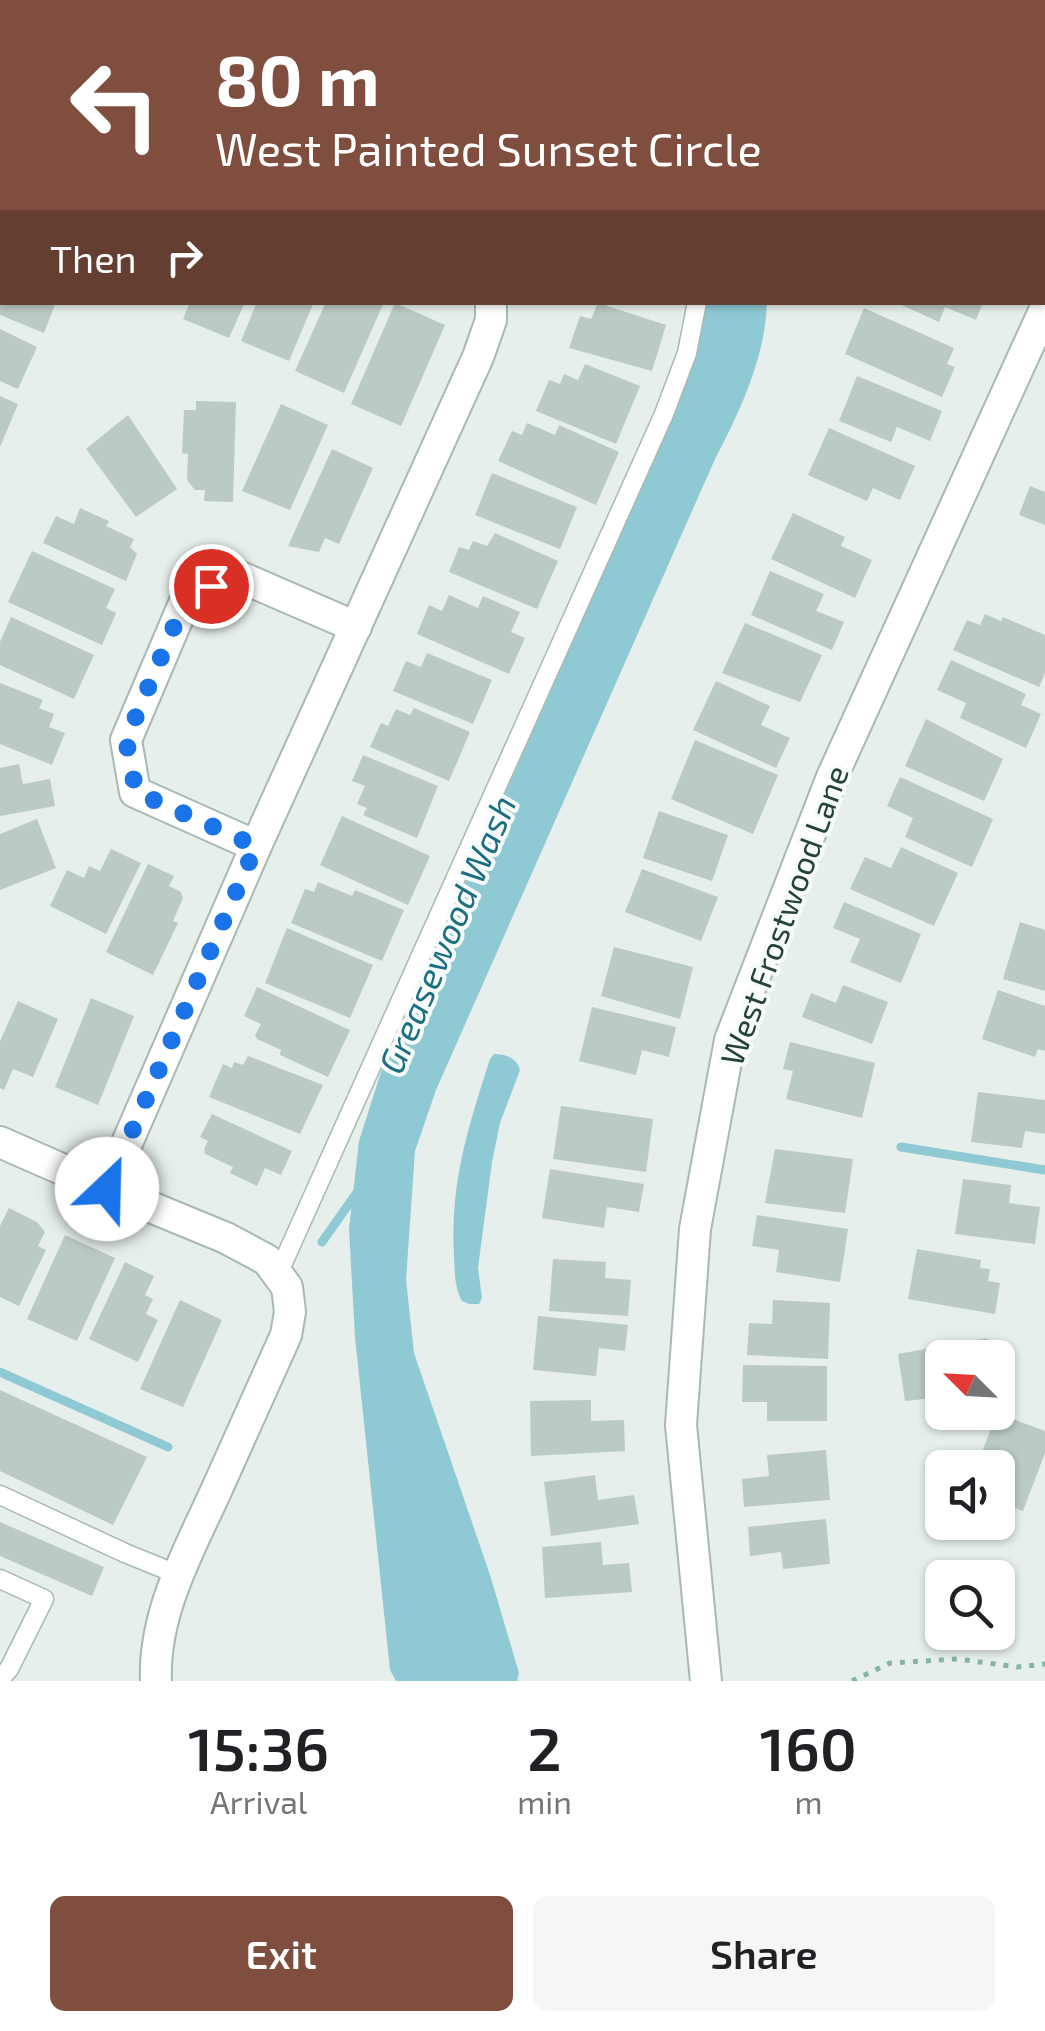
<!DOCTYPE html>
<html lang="en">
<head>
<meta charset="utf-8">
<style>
	body { margin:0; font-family:"Exo 2",sans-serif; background:#f6f6f6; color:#202124; height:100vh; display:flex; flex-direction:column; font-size:38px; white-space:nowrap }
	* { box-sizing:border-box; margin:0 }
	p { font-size:32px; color:#757577 }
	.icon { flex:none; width:55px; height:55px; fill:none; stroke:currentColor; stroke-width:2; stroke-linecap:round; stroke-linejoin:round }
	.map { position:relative; height:1681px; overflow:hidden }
	.sheet { display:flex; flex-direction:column; background:#fff; flex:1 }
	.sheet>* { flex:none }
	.hud { position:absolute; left:0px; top:0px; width:1045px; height:305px; box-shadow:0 2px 8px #0004; background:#7f4e3f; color:#fff; overflow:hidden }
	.needle { width:65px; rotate:294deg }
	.fabs { position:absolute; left:925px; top:1340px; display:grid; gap:20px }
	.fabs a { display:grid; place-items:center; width:90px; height:90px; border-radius:15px; background:#fff; box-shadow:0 2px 8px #0004; font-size:50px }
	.pin { position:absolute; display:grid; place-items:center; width:85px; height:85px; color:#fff; margin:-42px; border:5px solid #fff; border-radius:50%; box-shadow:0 2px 10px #0007 }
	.me { position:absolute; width:110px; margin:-55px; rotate:24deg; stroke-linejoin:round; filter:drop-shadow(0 0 8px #0008) }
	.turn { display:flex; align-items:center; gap:35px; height:210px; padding:0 50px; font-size:45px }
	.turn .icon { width:130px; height:130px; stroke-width:2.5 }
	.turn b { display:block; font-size:70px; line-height:85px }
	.then { display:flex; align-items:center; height:95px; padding:0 50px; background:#0003; gap:20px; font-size:38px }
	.eta { display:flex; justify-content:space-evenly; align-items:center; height:170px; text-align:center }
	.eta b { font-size:60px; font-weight:600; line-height:70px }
	.cta { display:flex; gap:20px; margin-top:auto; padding:20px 50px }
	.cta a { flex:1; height:115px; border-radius:15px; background:#7f4e3f; color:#fff; font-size:40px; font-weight:600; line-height:115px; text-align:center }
	.cta a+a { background:#f6f6f6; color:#202124 }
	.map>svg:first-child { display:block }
	.water { fill:#8ec9d4 }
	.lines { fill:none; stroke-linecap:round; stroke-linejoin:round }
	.stream { stroke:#8ec9d4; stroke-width:9 }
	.building { fill:#bbcac4 }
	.service-casing { stroke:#a8b8b2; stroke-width:21 }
	.minor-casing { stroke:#a8b8b2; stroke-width:34 }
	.path { stroke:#86b3a5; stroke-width:5; stroke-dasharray:5 8; stroke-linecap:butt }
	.service { stroke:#fff; stroke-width:18 }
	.minor { stroke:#fff; stroke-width:30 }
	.route { stroke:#1a73e8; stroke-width:18; stroke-dasharray:0 32.4 }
	.labels { text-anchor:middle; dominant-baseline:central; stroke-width:8; stroke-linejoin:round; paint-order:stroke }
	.street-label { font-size:32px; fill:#24423a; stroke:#f7fbf9 }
	.water-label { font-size:35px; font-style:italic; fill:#1c6f80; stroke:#f7fbf9 }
</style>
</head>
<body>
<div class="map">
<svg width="1045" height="1681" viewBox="0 0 1045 1681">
	<rect width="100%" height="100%" fill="#e6efeb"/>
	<!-- water -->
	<g class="water">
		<path d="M706 303H767C765 358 740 411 715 459L436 1090 415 1151 406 1280 414 1353 490 1575 519 1673 517 1681H396L390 1670 355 1337 349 1229 359 1141 381 1072 672 419 699 344Z"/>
		<path d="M494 1054C506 1054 517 1058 520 1070L500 1123 492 1162 478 1268 482 1298 479 1304H469L462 1301C454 1287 455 1271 454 1256 450 1182 468 1128 490 1059Z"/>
	</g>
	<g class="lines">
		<!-- stream -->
		<g class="stream">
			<polyline points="901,1147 1045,1170"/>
			<polyline points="322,1242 358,1191"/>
			<polyline points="0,1372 168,1447"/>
		</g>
	</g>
	<!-- building -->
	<g class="building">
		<polygon points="0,302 56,302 44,333 0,315"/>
		<polygon points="190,302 245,302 229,338 183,319"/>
		<polygon points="257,302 314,302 289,361 241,341"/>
		<polygon points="326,302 384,302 344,393 295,371"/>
		<polygon points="895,302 983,302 976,320 945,307 939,322"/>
		<polygon points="395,303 445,325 401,426 351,404"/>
		<polygon points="598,303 666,325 652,371 569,348 580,316 591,319"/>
		<polygon points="864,308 954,348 947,364 955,367 942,397 845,354"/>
		<polygon points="0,329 37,347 18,389 0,381"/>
		<polygon points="585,364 640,386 616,444 536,411 549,380 560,384 564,374 578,380"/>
		<polygon points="857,376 942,411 930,441 897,427 891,442 839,421"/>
		<polygon points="0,396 18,404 0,447"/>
		<polygon points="196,401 236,402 233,502 204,501 205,490 195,490 187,480 188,454 182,453 184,410 196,410"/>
		<polygon points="281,404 328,425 290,510 242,491"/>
		<polygon points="128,415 177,489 136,517 86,449"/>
		<polygon points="527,423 555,435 559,425 619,452 596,505 498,461 512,431 522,435"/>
		<polygon points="829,428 915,466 900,500 873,488 867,501 808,475"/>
		<polygon points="332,449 373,468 339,544 325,538 319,552 288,546"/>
		<polygon points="492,473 577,507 560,549 475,515"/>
		<polygon points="1030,486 1045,492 1045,525 1019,515"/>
		<polygon points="80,508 109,521 106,526 134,539 130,547 137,554 126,581 43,543 56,516 74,524"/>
		<polygon points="793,513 845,537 841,546 872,560 855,598 771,559"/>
		<polygon points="495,533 558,561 537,609 449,572 459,547 469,550 473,541 487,546"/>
		<polygon points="32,551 115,589 106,608 116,613 102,645 8,602"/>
		<polygon points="770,571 824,594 816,611 844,622 832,650 751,615"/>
		<polygon points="449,595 478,608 483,596 520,612 511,632 525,638 509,674 417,634 429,605 442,611"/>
		<polygon points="985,614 1001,621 1003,617 1045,635 1045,673 1039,687 953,650 967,620 980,625"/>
		<polygon points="11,617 94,655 74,699 0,665 0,642"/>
		<polygon points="745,623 822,655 800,702 722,673"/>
		<polygon points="427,653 492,680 473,724 393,691 406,661 421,667"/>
		<polygon points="951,660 1026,694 1021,705 1041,714 1026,748 960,718 966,703 937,690"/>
		<polygon points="716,681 770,706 761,725 790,738 776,768 693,730"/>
		<polygon points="0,683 43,700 39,708 54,714 49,727 65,733 52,765 0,744"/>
		<polygon points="414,708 470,732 449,781 370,747 381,723 388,726 396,709 410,715"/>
		<polygon points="926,719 1003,759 984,801 905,766"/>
		<polygon points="695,740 778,775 753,834 671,799"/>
		<polygon points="363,755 438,786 417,838 363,815 367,808 357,804 365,786 352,781"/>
		<polygon points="19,764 23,784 50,779 55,806 0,816 0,768"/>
		<polygon points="900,777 993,819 972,867 905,837 913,818 887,806"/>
		<polygon points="659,811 728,835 712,881 643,858"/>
		<polygon points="342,816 430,856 408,905 320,865"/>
		<polygon points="37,819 56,868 0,890 0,834"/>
		<polygon points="901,847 958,873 934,926 850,889 865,857 891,868"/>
		<polygon points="111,849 141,863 106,934 50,906 67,870 84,878 89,866 100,871"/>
		<polygon points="148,864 174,876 169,886 181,892 183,898 173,921 178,923 153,975 106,952"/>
		<polygon points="642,869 718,897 701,941 625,912"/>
		<polygon points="318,882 352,896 355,890 404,910 382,961 291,923 305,889 314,892"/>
		<polygon points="844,902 921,934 901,983 850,962 860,939 833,928"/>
		<polygon points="1020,922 1045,930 1045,991 1003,979"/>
		<polygon points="287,928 373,965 350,1018 265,983"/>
		<polygon points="614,947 693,967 680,1019 601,996"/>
		<polygon points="843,985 888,1002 872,1044 802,1017 811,993 836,1003"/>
		<polygon points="257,987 350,1030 328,1077 280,1055 281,1050 257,1039 255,1035 261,1024 244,1016"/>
		<polygon points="998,990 1045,1006 1045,1051 1038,1049 1035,1057 982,1039"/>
		<polygon points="91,998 134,1016 98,1105 55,1087"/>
		<polygon points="18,1001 58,1019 33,1077 13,1069 4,1090 0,1088 0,1041"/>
		<polygon points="592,1007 676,1027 669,1057 642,1050 636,1075 579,1061"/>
		<polygon points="790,1042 875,1063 862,1118 786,1099 793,1071 783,1069"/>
		<polygon points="248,1056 323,1085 300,1134 209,1097 223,1064 232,1068 234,1062 243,1065"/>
		<polygon points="978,1092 1045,1100 1045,1134 1025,1131 1022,1148 971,1142"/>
		<polygon points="561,1106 653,1119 646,1172 553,1159"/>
		<polygon points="212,1114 292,1151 281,1175 265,1168 257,1186 230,1173 233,1167 205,1154 204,1149 208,1141 200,1137"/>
		<polygon points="775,1149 853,1159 845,1213 765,1203"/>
		<polygon points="550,1169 644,1184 639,1212 607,1207 604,1228 542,1218"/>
		<polygon points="963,1179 1011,1185 1009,1203 1040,1207 1035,1244 955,1234"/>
		<polygon points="9,1208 37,1222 45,1232 38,1246 46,1250 19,1306 0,1297 0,1226"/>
		<polygon points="757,1215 848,1229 840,1282 776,1272 779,1250 752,1246"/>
		<polygon points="65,1235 115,1258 77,1341 27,1319"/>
		<polygon points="917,1249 981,1260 980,1268 990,1269 988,1281 1000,1283 995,1314 908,1299"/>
		<polygon points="553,1259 606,1262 605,1278 631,1280 628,1316 549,1311"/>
		<polygon points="125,1262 154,1276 145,1295 153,1299 146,1314 158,1320 138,1362 89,1339"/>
		<polygon points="180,1300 222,1320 183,1407 140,1389"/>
		<polygon points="773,1300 830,1303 828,1359 747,1355 749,1323 772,1324"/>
		<polygon points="538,1316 628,1325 625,1351 599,1348 596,1376 533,1370"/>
		<polygon points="987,1338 991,1358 942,1358 942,1397 905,1401 898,1354"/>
		<polygon points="743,1365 827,1366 827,1421 767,1421 767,1402 742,1402"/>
		<polygon points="0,1390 147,1457 113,1525 0,1471"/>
		<polygon points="591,1400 591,1421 624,1420 625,1451 531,1456 530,1401"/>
		<polygon points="997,1413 1045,1431 1045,1453 1023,1511 998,1501 998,1468 976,1468"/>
		<polygon points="826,1450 830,1500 744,1507 742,1479 769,1476 767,1455"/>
		<polygon points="595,1475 598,1500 634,1495 639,1524 551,1536 544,1482"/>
		<polygon points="826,1519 830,1564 783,1569 781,1552 750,1556 748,1527"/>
		<polygon points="0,1522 104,1567 92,1596 0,1556"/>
		<polygon points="601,1542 603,1565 629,1563 632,1592 545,1598 542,1547"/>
	</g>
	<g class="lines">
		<!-- service casing -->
		<g class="service-casing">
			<g id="service">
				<polyline points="500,0 506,2"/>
				<polyline points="278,1274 664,414 687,353 697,302"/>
				<polyline points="0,1495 125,1553 179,1575"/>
				<polyline points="0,1579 44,1599 9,1669 0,1679"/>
			</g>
		</g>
		<!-- minor casing -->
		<g class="minor-casing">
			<g id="minor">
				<polyline points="1,64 2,67"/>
				<polyline points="0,96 2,94"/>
				<polyline points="256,846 135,792 126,740 186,599 236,575 356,627"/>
				<polyline points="0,1142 107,1189 256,846 478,357 491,320 491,302"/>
				<path d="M107 1189 226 1238 267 1260 287 1287 290 1312 286 1335C263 1387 239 1439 216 1491 189 1550 153 1614 156 1681"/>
				<polyline points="706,1681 681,1425 695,1229 730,1040 832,777 1045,309"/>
			</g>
		</g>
		<!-- path -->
		<polyline class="path" points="852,1681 890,1663 958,1659 1017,1667 1045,1664"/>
		<!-- service -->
		<use href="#service" class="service"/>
		<!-- minor -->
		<use href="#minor" class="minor"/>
	</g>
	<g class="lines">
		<!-- route -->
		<polyline class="route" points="107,1189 256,846 136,792 126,740 186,598 211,586"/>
	</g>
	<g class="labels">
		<!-- street labels -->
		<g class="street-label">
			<text transform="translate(783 915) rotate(-70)">West Frostwood Lane</text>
		</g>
		<!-- water labels -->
		<g class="water-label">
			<text transform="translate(446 934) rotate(-67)">Greasewood Wash</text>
		</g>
	</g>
</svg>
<div class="fabs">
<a><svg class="needle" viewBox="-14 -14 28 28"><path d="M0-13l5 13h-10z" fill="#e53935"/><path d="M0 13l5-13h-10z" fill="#757577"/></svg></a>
<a><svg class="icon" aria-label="sound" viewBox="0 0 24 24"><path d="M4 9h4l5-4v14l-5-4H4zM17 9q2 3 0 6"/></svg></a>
<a><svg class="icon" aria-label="search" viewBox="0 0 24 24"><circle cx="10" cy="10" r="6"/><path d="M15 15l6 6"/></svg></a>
</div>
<div class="pin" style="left:211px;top:586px;background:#d93025"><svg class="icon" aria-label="arrive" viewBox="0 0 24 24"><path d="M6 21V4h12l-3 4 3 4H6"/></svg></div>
<svg class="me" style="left:107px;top:1189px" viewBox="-20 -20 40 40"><circle r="19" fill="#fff"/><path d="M0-13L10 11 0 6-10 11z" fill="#1a73e8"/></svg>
<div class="hud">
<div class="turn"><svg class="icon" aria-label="left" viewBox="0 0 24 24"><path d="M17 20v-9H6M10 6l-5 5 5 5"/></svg><div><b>80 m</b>West Painted Sunset Circle</div></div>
<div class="then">Then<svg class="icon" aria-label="right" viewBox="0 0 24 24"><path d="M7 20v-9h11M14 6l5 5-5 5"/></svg></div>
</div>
</div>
<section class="sheet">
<div class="eta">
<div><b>15:36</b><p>Arrival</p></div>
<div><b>2</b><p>min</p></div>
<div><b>160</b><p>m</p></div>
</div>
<div class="cta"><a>Exit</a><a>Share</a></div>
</section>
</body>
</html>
